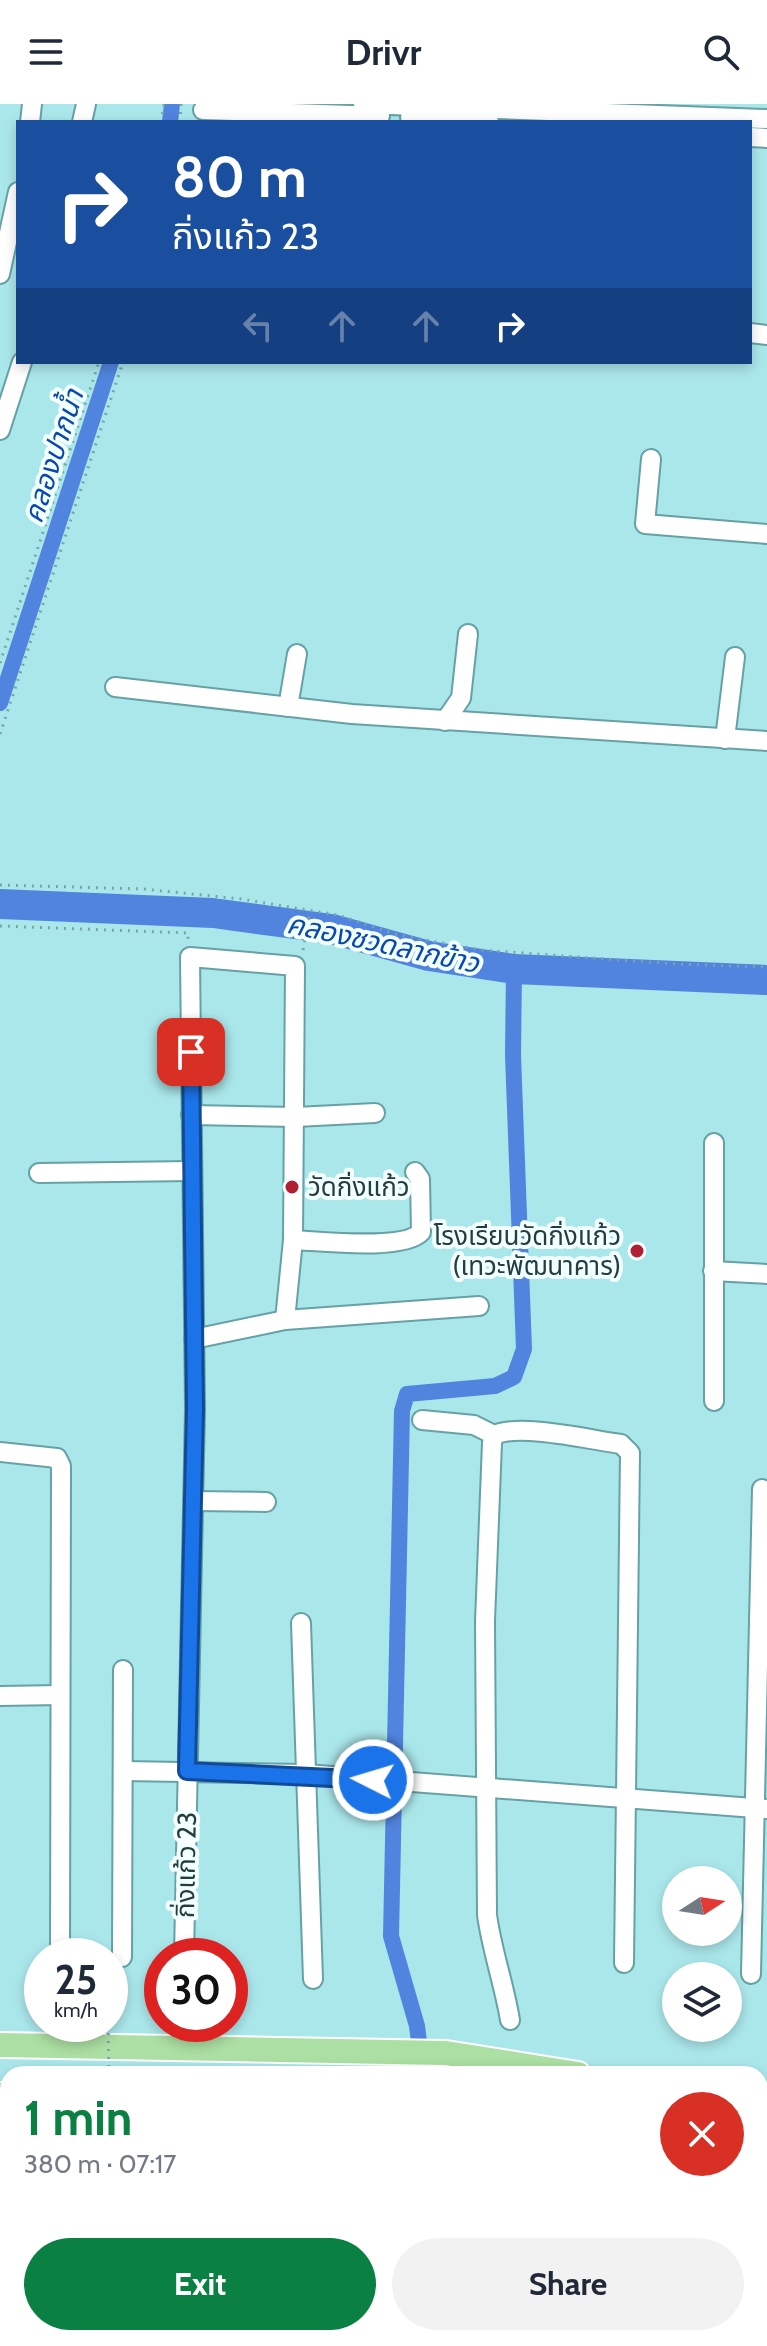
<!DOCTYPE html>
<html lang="en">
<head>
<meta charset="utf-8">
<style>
	body { margin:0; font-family:Cabin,"Noto Sans Thai",sans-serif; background:#f2f2f3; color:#1f2937; height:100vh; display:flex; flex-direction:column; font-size:30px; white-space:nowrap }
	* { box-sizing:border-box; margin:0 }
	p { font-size:26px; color:#747a83 }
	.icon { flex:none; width:44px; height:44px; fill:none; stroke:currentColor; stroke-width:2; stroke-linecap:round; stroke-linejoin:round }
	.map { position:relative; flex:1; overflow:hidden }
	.details { position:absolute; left:0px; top:1962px; width:768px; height:280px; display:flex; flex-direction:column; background:#fff; border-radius:24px 24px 0 0; box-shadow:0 4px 12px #0003 }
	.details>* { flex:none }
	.banner { position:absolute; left:16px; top:16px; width:736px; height:244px; border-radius:0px; box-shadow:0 4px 12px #0003; background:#1a4fa0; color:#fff; overflow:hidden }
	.needle { width:52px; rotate:78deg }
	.buttons { position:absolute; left:662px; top:1762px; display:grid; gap:16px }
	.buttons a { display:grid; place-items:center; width:80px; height:80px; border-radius:50%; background:#fff; box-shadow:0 4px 12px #0003; font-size:40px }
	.speed { position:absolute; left:24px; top:1834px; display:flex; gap:16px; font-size:40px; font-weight:700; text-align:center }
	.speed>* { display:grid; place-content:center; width:104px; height:104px; border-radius:50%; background:#fff; box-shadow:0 4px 12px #0003; line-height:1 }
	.speed small { font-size:20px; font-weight:400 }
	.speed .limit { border:12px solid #d22; background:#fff; color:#111 }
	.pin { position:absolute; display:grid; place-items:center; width:68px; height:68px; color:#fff; margin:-34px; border-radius:16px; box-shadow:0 4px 12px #0006 }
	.me { position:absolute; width:88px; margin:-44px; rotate:275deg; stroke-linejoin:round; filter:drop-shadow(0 0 6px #0008) }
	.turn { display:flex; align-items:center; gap:28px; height:168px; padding:0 24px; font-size:36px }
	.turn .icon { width:104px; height:104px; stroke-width:2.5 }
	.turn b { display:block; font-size:56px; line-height:68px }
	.lanes { display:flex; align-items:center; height:76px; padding:0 24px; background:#0003; justify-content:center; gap:40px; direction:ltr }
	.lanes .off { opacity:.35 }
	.round { display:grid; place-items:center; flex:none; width:84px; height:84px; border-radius:42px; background:#f2f2f3 }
	.overview { display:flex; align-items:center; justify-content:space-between; height:136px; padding:0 24px }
	h1 { font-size:48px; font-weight:700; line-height:60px; color:#0b8043 }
	.action { display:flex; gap:16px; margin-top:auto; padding:16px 24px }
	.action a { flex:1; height:92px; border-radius:48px; background:#0b8043; color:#fff; font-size:32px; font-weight:700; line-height:92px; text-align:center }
	.action a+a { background:#f2f2f3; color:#1f2937 }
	header { display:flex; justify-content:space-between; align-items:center; height:104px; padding:0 24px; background:#fff; font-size:36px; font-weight:700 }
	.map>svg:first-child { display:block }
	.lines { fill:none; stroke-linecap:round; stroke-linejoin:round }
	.canal { stroke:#5184de; stroke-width:16 }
	.river { stroke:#5184de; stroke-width:30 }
	.minor-casing { stroke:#66a1a5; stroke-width:22 }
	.major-casing { stroke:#fff; stroke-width:28 }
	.path { stroke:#77a6aa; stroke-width:3; stroke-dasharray:2 6; stroke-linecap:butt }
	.minor { stroke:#fff; stroke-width:18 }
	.major { stroke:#acdfa3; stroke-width:24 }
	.path-bridge { stroke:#77a6aa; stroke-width:3; stroke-dasharray:2 6; stroke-linecap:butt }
	.route-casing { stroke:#114b97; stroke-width:20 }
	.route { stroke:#1a73e8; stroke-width:14 }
	.poi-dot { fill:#b21f32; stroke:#f2feff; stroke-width:3 }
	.labels { text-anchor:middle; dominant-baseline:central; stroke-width:8; stroke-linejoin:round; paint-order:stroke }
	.poi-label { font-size:26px; fill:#243d3f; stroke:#f2feff; text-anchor:start }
	.street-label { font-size:26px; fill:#243d3f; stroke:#f2feff }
	.water-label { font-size:28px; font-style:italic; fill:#0948b1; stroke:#f2feff }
</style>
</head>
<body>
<header><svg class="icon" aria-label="menu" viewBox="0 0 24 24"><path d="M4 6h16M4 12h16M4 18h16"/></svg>Drivr<svg class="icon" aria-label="search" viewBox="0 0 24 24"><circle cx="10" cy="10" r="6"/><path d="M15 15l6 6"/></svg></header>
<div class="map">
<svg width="767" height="2242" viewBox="0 0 767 2242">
	<rect width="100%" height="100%" fill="#aae7eb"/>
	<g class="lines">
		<!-- canal -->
		<g class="canal">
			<polyline points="170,18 172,0"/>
			<polyline points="0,599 111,258"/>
			<polyline points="423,1970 417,1922 391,1832 402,1307 407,1290 495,1282 514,1273 524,1245 513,951 514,865"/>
			<polyline points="400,2242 401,2234"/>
		</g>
		<!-- river -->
		<polyline class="river" points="0,800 213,809 332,825 429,852 514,865 767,876"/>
		<!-- minor casing -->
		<g class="minor-casing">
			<g id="minor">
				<polyline points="363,0 767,15"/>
				<polyline points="203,6 380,12"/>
				<polyline points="410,13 489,18"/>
				<polyline points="30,18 32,0"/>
				<polyline points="82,18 86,0"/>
				<polyline points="750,33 767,34"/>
				<polyline points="0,170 18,88"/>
				<polyline points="750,229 767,231"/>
				<polyline points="0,326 22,258"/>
				<polyline points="651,355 645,420 767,430"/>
				<polyline points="115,583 352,610 767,637"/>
				<polyline points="288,603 297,550"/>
				<polyline points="445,617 461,594 468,530"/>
				<polyline points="725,635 735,553"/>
				<polyline points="191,1011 296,1013 375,1009"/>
				<polyline points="39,1069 192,1067"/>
				<path d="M293 1136C320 1137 404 1147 421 1128L420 1075 415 1068"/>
				<polyline points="713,1167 767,1170"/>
				<polyline points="194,1235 285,1216 479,1202"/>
				<polyline points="714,1297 714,1039"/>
				<polyline points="422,1316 474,1321 494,1331"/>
				<polyline points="0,1348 57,1354 61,1362 60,1852"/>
				<polyline points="193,1397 266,1398"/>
				<polyline points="301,1519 313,1875"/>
				<polyline points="0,1592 60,1591"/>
				<polyline points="124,1667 306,1670 767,1705"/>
				<polyline points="184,1852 195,1305 190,853 295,862 293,1136 285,1216"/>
				<polyline points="122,1853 123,1566"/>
				<polyline points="751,1870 762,1385"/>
				<path d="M510 1916C504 1880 492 1847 487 1811L485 1517 492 1339 494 1331C520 1319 591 1336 621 1340L630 1349 624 1859"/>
				<polyline points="61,1920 61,1942"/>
				<polyline points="183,1944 183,1920"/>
				<polyline points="0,2031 8,2031"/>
				<polyline points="0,2194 8,2195"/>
				<polyline points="81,2234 81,2242"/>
				<polyline points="469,2234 470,2242"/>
				<polyline points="498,2234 515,2236 527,2242"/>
				<polyline points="639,2241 642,2234"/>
				<polyline points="208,2242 208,2234"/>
				<polyline points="262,2242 263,2234"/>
				<polyline points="573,2242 574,2234"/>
			</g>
		</g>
		<!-- major casing -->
		<g class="major-casing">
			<g id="major">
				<polyline points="0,1941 446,1949 578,1970"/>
				<polyline points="0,1991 8,1991"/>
				<polyline points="760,2018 767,2020"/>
				<polyline points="760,2067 767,2069"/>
			</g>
		</g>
		<!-- path -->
		<g class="path">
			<polyline points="161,18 164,0"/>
			<polyline points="180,18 181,0"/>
			<polyline points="0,559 99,258"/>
			<polyline points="0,630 123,258"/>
			<polyline points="0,781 143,785 241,795 338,811 398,831 482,846 675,860 767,863"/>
			<polyline points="0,822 188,829 188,837"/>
			<polyline points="303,846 310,807"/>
			<polyline points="78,1920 108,1921"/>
		</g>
		<!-- minor -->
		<use href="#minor" class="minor"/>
		<!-- major -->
		<use href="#major" class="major"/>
		<!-- path-bridge -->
		<polyline class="path-bridge" points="108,1921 109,1970"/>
	</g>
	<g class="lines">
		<!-- route casing -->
		<g class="route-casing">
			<polyline id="route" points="191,948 195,1305 187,1667 373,1676"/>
		</g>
		<!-- route -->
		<use href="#route" class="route"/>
	</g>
	<!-- markers -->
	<g class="poi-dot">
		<circle cx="292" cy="1083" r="8"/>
		<circle cx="637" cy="1147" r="8"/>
	</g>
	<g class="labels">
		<!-- poi labels -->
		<g class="poi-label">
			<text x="308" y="1083">วัดกิ่งแก้ว</text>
			<text x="621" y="1132" text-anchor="end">โรงเรียนวัดกิ่งแก้ว<tspan x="621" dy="30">(เทวะพัฒนาคาร)</tspan></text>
		</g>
		<!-- street labels -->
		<g class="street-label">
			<text transform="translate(186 1761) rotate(-89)">กิ่งแก้ว 23</text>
		</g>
		<!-- water labels -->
		<g class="water-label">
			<text transform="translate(53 352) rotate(-72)">คลองปากน้ำ</text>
			<text transform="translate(383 839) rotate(12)">คลองชวดลากข้าว</text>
		</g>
	</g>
</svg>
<div class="buttons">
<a><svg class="needle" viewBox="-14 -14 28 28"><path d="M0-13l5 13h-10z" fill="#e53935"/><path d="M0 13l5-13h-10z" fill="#747a83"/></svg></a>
<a><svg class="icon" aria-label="layers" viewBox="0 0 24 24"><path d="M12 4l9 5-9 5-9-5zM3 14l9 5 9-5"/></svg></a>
</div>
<div class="speed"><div>25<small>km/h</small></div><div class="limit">30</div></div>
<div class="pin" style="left:191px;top:948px;background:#d93025"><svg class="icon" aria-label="arrive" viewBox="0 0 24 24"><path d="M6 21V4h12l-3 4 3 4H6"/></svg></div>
<svg class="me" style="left:373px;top:1676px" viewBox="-20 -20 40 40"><circle r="17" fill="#1a73e8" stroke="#fff" stroke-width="3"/><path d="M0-11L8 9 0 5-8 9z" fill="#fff"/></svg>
<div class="banner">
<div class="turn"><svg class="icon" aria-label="right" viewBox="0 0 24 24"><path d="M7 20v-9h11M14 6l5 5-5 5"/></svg><div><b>80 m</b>กิ่งแก้ว 23</div></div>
<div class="lanes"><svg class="icon off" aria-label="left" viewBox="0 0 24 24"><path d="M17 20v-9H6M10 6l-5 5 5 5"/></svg><svg class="icon off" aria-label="ahead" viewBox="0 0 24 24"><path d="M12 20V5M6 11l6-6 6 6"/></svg><svg class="icon off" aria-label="ahead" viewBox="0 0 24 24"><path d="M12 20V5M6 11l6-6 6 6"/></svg><svg class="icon" aria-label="right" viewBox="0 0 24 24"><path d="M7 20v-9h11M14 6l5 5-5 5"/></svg></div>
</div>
<section class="details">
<div class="overview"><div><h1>1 min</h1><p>380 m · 07:17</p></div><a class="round" style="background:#d93025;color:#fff"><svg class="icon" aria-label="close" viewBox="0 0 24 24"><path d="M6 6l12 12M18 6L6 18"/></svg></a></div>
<div class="action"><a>Exit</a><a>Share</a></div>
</section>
</div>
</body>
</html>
